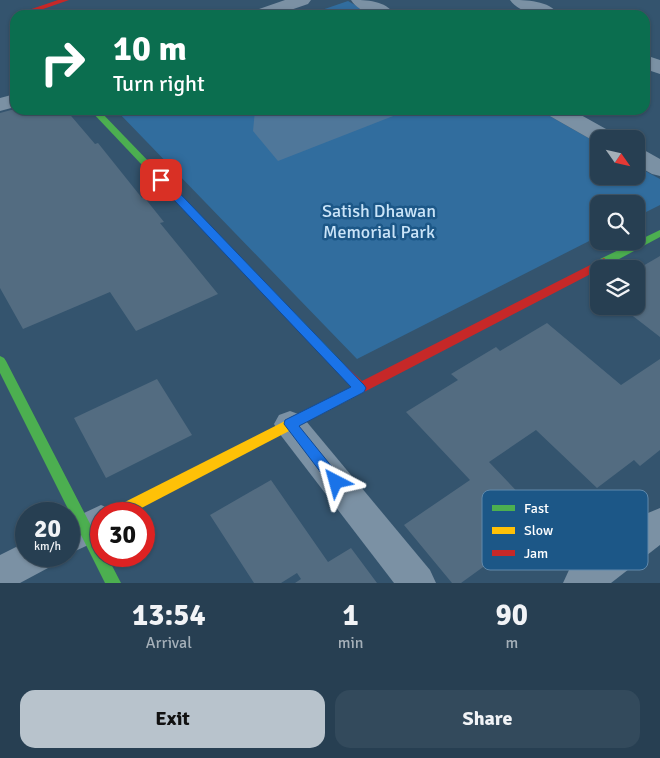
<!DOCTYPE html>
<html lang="en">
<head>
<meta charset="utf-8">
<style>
	body { margin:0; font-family:Signika,sans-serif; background:#334a5c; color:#f1f3f6; height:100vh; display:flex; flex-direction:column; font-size:19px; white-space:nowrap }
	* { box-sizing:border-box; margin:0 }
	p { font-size:16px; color:#a4afb8 }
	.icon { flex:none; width:28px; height:28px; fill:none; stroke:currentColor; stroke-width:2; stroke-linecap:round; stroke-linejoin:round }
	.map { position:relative; height:583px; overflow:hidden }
	.panel { display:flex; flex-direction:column; background:#273f52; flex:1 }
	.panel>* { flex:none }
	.guide { position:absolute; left:10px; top:10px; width:640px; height:105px; border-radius:15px; box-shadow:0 1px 4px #0004,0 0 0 1px #435869; background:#0b6e4f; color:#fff; overflow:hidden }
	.needle { width:32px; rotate:124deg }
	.tools { position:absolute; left:590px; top:130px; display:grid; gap:10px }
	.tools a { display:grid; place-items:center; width:55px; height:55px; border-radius:10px; background:#273f52; box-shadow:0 1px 4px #0004,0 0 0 1px #435869; font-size:25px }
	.speed { position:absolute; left:15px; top:502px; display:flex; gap:10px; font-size:25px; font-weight:700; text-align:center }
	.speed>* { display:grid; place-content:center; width:65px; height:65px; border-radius:50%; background:#273f52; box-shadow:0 1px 4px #0004,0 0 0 1px #435869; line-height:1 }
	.speed small { font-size:12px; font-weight:400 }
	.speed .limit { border:8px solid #d22; background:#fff; color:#111 }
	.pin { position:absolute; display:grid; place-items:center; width:42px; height:42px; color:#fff; margin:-21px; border-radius:10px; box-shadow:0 2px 8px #0006 }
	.me { position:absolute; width:55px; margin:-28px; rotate:321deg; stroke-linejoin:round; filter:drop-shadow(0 0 4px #0008) }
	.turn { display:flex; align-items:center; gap:18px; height:105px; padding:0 20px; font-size:22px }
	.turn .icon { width:65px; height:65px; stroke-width:2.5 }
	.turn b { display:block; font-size:35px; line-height:42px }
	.eta { display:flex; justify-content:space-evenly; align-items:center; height:85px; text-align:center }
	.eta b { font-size:30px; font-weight:700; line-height:35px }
	.action { display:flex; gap:10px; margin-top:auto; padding:10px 20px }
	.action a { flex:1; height:58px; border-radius:15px; background:#b8c3cc; color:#111; font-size:20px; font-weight:700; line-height:58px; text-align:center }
	.action a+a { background:#334a5c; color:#f1f3f6 }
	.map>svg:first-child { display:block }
	.green { fill:#316d9e }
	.water { fill:#4f779a }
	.building { fill:#536c81 }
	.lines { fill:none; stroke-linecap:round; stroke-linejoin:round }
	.street { fill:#7b91a4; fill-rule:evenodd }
	.fast { fill:#4caf50; fill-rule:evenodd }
	.slow { fill:#ffc107; fill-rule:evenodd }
	.jam { fill:#c62828; fill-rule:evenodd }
	.route { fill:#1a73e8; stroke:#114b97 }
	.labels { text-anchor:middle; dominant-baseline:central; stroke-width:5; stroke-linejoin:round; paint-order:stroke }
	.park-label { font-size:18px; fill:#cae4f8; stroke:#1c5787 }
	.key { fill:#1c5787; stroke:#6089ab; stroke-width:1 }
	.key-label { font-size:14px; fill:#fff }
</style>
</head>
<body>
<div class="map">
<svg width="660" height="583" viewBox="0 0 660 583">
	<rect width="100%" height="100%" fill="#34546e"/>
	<!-- green -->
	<g class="green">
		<polygon points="348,1 373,15 307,15"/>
		<polygon points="116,110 539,110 599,144 599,176 636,176 636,166 660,179 660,205 636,217 636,204 599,204 599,236 357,359"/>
	</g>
	<!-- water -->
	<polygon class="water" points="255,110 405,110 406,111 278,161 253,131"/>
	<!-- building -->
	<g class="building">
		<polygon points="11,110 66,110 95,144 98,143 142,198 144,197 164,222 160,223 218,294 136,331 110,292 23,329 0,288 0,113"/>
		<polygon points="660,256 660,337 620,306 636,306 636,270"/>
		<polygon points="547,323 621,385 660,359 660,450 640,466 634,460 597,488 536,430 489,462 550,526 512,554 508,549 461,583 452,583 404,525 470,480 406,412 458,380 451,374 496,347 500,351"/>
		<polygon points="157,379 192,435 106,478 74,418"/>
		<polygon points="271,480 328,562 351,548 377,583 295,583 301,579 297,573 281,583 254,583 210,515"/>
	</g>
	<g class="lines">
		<!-- street -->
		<g class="street">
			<polygon points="285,0 311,0 308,4 276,15 250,15 253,11"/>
			<path d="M351 0C367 0 385 0 395 15 379 15 361 15 351 0Z"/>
			<path d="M510 0C526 0 549 0 559 15 543 15 521 15 510 0Z"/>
			<polygon points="645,55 660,60 660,74 645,69"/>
			<polygon points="15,94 15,107 0,111 0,98"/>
			<polygon points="545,110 572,110 615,134 618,139 599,139 599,144 548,115"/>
			<polygon points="636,148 644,150 660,159 660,176 652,174 636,165"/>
			<polygon points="290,411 301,415 430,570 436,583 394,583 279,433 274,424 279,415"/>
			<polygon points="101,505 113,510 115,514 101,514 101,539 69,554 69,520"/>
			<polygon points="660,508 660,545 611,583 563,583 569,570 648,513"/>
			<polygon points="26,542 26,556 53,556 48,568 20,583 0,583 0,555"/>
		</g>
		<!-- fast -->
		<g class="fast">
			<polygon points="90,110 99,110 345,365 347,368 345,371 337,371"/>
			<polygon points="660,230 660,237 608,265 604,266 599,262 600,259"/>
			<polygon points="0,356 4,358 6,361 101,545 101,556 107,556 121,583 105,583 0,373"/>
		</g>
		<!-- slow -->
		<polygon class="slow" points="360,383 364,384 366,388 364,392 130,514 109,514 111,509"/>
		<!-- jam -->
		<g class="jam">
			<polygon points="58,0 69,0 26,15 14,15"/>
			<polygon points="604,258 609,262 608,265 364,392 360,393 356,392 335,368 337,365 345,365 362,381"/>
		</g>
	</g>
	<!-- route -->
	<polygon class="route" points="161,176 164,177 364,385 366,388 364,392 299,426 341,478 343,482 341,486 336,488 331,486 284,424 285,420 351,387 157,182 157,177"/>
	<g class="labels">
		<!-- park labels -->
		<g class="park-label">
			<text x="379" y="211">Satish Dhawan<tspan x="379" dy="21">Memorial Park</tspan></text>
		</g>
	</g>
	<!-- legend -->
	<rect x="482" y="490" width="166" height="80" rx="8" class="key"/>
	<rect x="492" y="505" width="23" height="6" fill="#4caf50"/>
	<rect x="492" y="527" width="23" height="7" fill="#ffc107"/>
	<rect x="492" y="550" width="23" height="6" fill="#c62828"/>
	<g class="key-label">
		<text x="524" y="513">Fast</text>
		<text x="524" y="535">Slow</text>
		<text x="524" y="558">Jam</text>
	</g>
</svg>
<div class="tools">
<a><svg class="needle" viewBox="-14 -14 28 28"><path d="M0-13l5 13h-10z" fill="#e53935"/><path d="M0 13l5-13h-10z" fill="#a4afb8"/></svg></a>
<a><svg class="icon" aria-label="search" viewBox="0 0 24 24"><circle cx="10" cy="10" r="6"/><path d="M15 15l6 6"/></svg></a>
<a><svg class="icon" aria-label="layers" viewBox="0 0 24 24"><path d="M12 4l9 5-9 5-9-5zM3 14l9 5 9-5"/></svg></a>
</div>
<div class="speed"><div>20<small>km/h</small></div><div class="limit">30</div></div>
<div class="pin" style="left:161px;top:180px;background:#d93025"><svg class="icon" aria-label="arrive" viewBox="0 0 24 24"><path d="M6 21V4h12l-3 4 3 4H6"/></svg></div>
<svg class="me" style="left:336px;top:482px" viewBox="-20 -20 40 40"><path d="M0-17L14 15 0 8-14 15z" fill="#1a73e8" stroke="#fff" stroke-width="4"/></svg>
<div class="guide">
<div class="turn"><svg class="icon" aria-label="right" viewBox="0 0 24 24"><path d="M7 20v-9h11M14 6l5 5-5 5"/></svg><div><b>10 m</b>Turn right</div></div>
</div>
</div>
<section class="panel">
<div class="eta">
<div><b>13:54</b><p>Arrival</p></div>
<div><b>1</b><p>min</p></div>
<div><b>90</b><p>m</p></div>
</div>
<div class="action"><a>Exit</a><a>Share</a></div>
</section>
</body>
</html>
